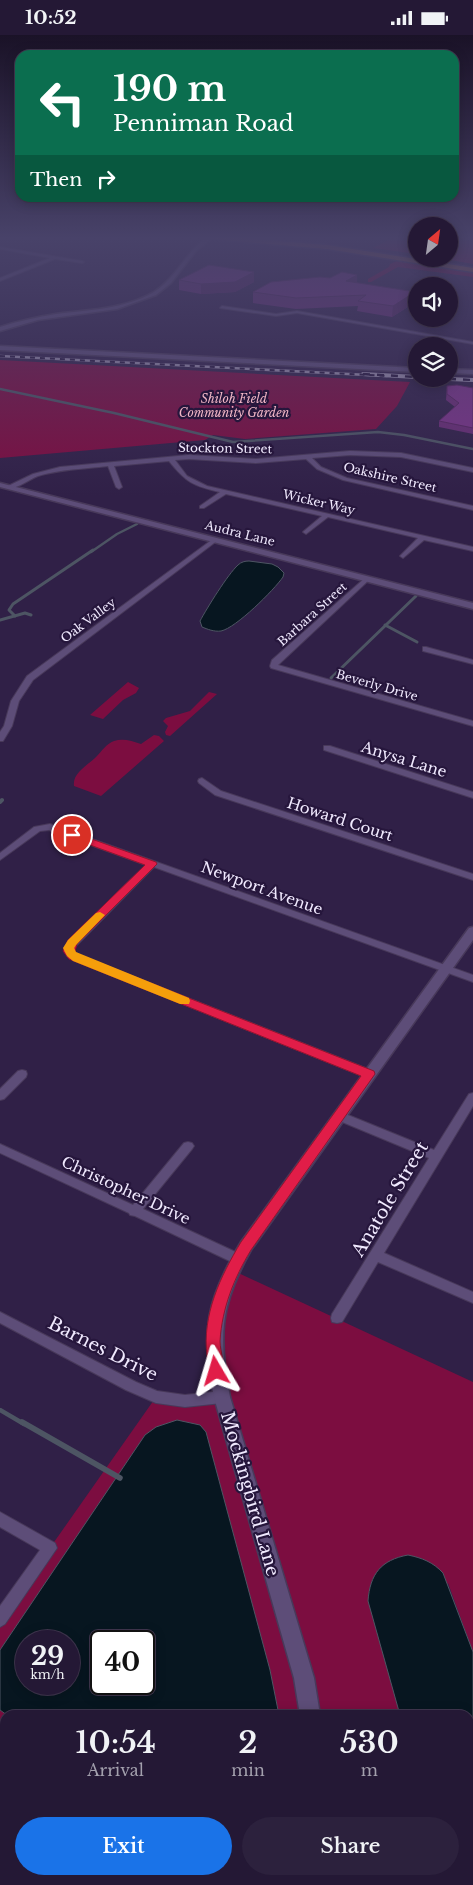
<!DOCTYPE html>
<html lang="en">
<head>
<meta charset="utf-8">
<style>
	body { margin:0; font-family:"Libre Baskerville",serif; background:#2c213d; color:#f1f3f6; height:100vh; display:flex; flex-direction:column; font-size:19px; white-space:nowrap }
	* { box-sizing:border-box; margin:0 }
	p { font-size:16px; color:#a3a0ad }
	.icon { flex:none; width:28px; height:28px; fill:none; stroke:currentColor; stroke-width:2; stroke-linecap:round; stroke-linejoin:round }
	.map { position:relative; flex:1; overflow:hidden }
	.drawer { position:absolute; left:0px; top:1675px; width:474px; height:175px; display:flex; flex-direction:column; background:#241835; border-radius:15px 15px 0 0; box-shadow:0 2px 12px #0003,0 0 0 1px #413750 }
	.drawer>* { flex:none }
	.hud { position:absolute; left:15px; top:15px; width:444px; height:152px; border-radius:15px; box-shadow:0 2px 12px #0003,0 0 0 1px #413750; background:#0b6e4f; color:#fff; overflow:hidden }
	.needle { width:32px; rotate:29deg }
	.fabs { position:absolute; left:408px; top:182px; display:grid; gap:10px }
	.fabs a { display:grid; place-items:center; width:50px; height:50px; border-radius:50%; background:#241835; box-shadow:0 2px 12px #0003,0 0 0 1px #413750; font-size:25px }
	.speed { position:absolute; left:15px; top:1595px; display:flex; gap:10px; font-size:25px; font-weight:700; text-align:center }
	.speed>* { display:grid; place-content:center; width:65px; height:65px; border-radius:50%; background:#241835; box-shadow:0 2px 12px #0003,0 0 0 1px #413750; line-height:1 }
	.speed small { font-size:12px; font-weight:400 }
	.speed .limit { border:2px solid #111; border-radius:8px; background:#fff; color:#111 }
	.pin { position:absolute; display:grid; place-items:center; width:42px; height:42px; color:#fff; margin:-21px; border:2px solid #fff; border-radius:50%; box-shadow:0 1px 5px #0007 }
	.me { position:absolute; width:55px; margin:-28px; rotate:353deg; stroke-linejoin:round; filter:drop-shadow(0 0 4px #0008) }
	.turn { display:flex; align-items:center; gap:18px; height:105px; padding:0 15px; font-size:22px }
	.turn .icon { width:65px; height:65px; stroke-width:2.5 }
	.turn b { display:block; font-size:35px; line-height:42px }
	.then { display:flex; align-items:center; height:48px; padding:0 15px; background:#0003; gap:10px; font-size:19px }
	.eta { display:flex; justify-content:space-evenly; align-items:center; height:85px; text-align:center }
	.eta b { font-size:30px; font-weight:600; line-height:35px }
	.cta { display:flex; gap:10px; margin-top:auto; padding:10px 15px }
	.cta a { flex:1; height:58px; border-radius:30px; background:#1a73e8; color:#fff; font-size:20px; font-weight:600; line-height:58px; text-align:center }
	.cta a+a { background:#2c213d; color:#f1f3f6 }
	.status { display:flex; justify-content:space-between; align-items:center; height:35px; padding:0 25px; background:#241835; direction:ltr }
	.status svg { height:14px; fill:currentColor }
	.map>svg:first-child { display:block }
	.green { fill:#7c0d40; fill-rule:evenodd }
	.water { fill:#071620; stroke:#4d5563; fill-rule:evenodd }
	.lines { fill:none; stroke-linecap:round; stroke-linejoin:round }
	.stream-far4 { stroke:#4d5563; stroke-width:2.5 }
	.stream-far3 { stroke:#4d5563; stroke-width:3 }
	.stream-far2 { stroke:#4d5563; stroke-width:4 }
	.stream-far1 { stroke:#4d5563; stroke-width:4.5 }
	.stream { stroke:#4d5563; stroke-width:5.5 }
	.minor-casing { stroke:#48395a; stroke-width:2 }
	.tertiary-casing { stroke:#48395a; stroke-width:3 }
	.primary-casing { stroke:#48395a; stroke-width:3 }
	.minor { fill:#5d4d78; fill-rule:evenodd }
	.tertiary { fill:#5d4d78; fill-rule:evenodd }
	.primary { fill:#9e643b; fill-rule:evenodd }
	.rail-far1-casing { stroke:#9d92ae; stroke-width:2.5 }
	.rail-casing { stroke:#9d92ae; stroke-width:4 }
	.rail-far1 { stroke:#26163c; stroke-width:2; stroke-dasharray:5; stroke-linecap:butt }
	.rail { stroke:#26163c; stroke-width:2.5; stroke-dasharray:7; stroke-linecap:butt }
	.wall { fill:#692d75 }
	.shaded-wall { fill:#55245f }
	.building { fill:#7a3488; stroke:#55245f }
	.route { fill:#e11d48; stroke:#92132f }
	.slow { fill:#f59e0b }
	.labels { text-anchor:middle; dominant-baseline:central; stroke-width:4.5; stroke-linejoin:round; paint-order:stroke }
	.far-park-label { font-size:12px; font-style:italic; fill:#f1b6c6; stroke:#26163c }
	.far-street-label { font-size:12px; fill:#f0e9fe; stroke:#26163c }
	.street-label { font-size:15px; fill:#f0e9fe; stroke:#26163c }
	.near-street-label { font-size:18px; fill:#f0e9fe; stroke:#26163c }
</style>
</head>
<body>
<div class="status"><b>10:52</b><svg viewBox="0 0 49 12"><path d="M0 12V9h3v3zM5 12V6h3v6zM10 12V3h3v9zM15 12V0h3v12zM26 1h20v11H26zM47 4h2v5h-2z"/></svg></div>
<div class="map">
<svg width="473" height="1850" viewBox="0 0 473 1850">
	<rect width="100%" height="100%" fill="#302047"/>
	<!-- green -->
	<g class="green">
		<polygon points="394,202 416,202 416,219 373,213"/>
		<polygon points="449,202 473,202 473,229 445,224 449,224"/>
		<polygon points="399,225 473,237 473,242 398,232 371,247 368,247 368,244 389,232 390,229"/>
		<polygon points="0,325 410,347 397,371 376,394 245,404 213,400 205,405 0,423"/>
		<polygon points="128,647 139,653 136,658 123,665 103,684 90,680"/>
		<polygon points="209,657 217,659 170,701 166,700 165,697 168,691 163,686 166,683 190,676"/>
		<path d="M154 700 159 701 164 706 101 761 74 751C72 738 88 730 96 722 102 716 106 709 114 706 123 703 132 706 141 709Z"/>
		<path d="M232 1235 473 1347V1617L448 1548 400 1675V1680H5V1720L0 1717V1584L156 1362H222L216 1336ZM26 1606H69V1649H26ZM101 1606H144V1649H101Z"/>
		<polygon points="473,1808 473,1850 196,1850 189,1845 469,1845 469,1815"/>
	</g>
	<!-- water -->
	<g class="water">
		<path d="M249 526 272 529 278 532 284 538 283 542C274 555 236 593 221 596 214 597 207 594 202 592L200 586C207 573 228 539 238 530 241 527 245 526 249 526Z"/>
		<path d="M177 1385 200 1390 206 1397 270 1635 279 1680H7L0 1675V1615L145 1400 156 1392ZM69 1606V1649H26V1606ZM144 1606V1649H101V1606Z"/>
		<path d="M408 1520C422 1523 433 1527 443 1538L473 1617V1808L469 1815V1680H400L368 1566C370 1539 381 1525 408 1520Z"/>
	</g>
	<g class="lines">
		<!-- stream-far4 -->
		<g class="stream-far4">
			<polyline points="0,354 114,378 233,407 378,397 404,400 473,414"/>
			<polyline points="91,517 117,499 137,489"/>
		</g>
		<!-- stream-far3 -->
		<g class="stream-far3">
			<polyline points="15,581 9,575 13,569 93,515"/>
			<polyline points="0,585 25,578 31,580"/>
			<polyline points="385,590 417,607"/>
			<polyline points="331,643 416,561"/>
		</g>
		<!-- stream-far2 -->
		<polyline class="stream-far2" points="0,767 2,765"/>
		<!-- stream-far1 -->
		<polyline class="stream-far1" points="0,1375 24,1389"/>
		<!-- stream -->
		<polyline class="stream" points="22,1387 120,1443"/>
		<!-- minor casing -->
		<g class="minor-casing">
			<g id="minor">
				<polygon points="0,212 82,226 84,227 82,228 55,224 0,246 0,243 50,223 0,214"/>
				<polygon points="222,271 276,279 297,276 473,307 473,309 297,278 276,281 220,273"/>
				<path d="M350 416 401 418 473 433V437L401 422 350 420 312 423 321 432 347 443 473 471V475L343 445 317 434 306 424 256 428 189 424 175 425 187 441 207 451 473 512V516L424 505 403 523 400 521 418 503 328 482 306 499 303 497 304 496 322 481 226 459 204 473H200V471L220 457C193 451 186 447 169 426L114 431 122 452 119 454 116 452 108 431C85 434 60 434 38 441 29 444 14 457 6 452L33 439 60 432 189 420 256 424Z"/>
				<polygon points="213,504 218,505 33,645 19,666 12,691 3,706 0,706 0,697 4,691 11,666 27,641"/>
				<polygon points="365,543 370,544 278,630 473,686 473,691 271,633 270,631 272,625"/>
				<polygon points="423,612 426,612 473,625 473,629 423,616"/>
				<polygon points="324,711 330,711 473,757 473,763 324,715"/>
				<polygon points="202,743 221,756 473,839 473,845 215,760 199,748 198,746 199,744"/>
				<polygon points="50,789 473,940 473,947 154,832 74,913 75,917 81,921 373,1036 374,1039 373,1042 365,1042 73,925 67,921 64,913 69,906 146,830 49,795 40,796 0,825 0,818 34,792"/>
				<polygon points="22,1035 26,1036 27,1039 26,1042 4,1064 0,1065 0,1054 18,1036"/>
				<polygon points="473,1058 473,1071 384,1218 473,1257 473,1268 378,1227 342,1287 337,1288 332,1287 331,1283 332,1279 429,1123 335,1084 333,1081 335,1078 343,1078 434,1115 469,1059"/>
				<polygon points="188,1107 192,1108 194,1111 192,1114 143,1174 242,1220 244,1224 242,1228 238,1229 234,1228 135,1181 130,1180 129,1178 0,1118 0,1109 133,1170 184,1108"/>
				<polygon points="0,1277 136,1347 157,1356 185,1360 222,1356 227,1358 229,1362 227,1366 222,1368 185,1372 156,1368 126,1355 0,1288"/>
				<polygon points="0,1477 55,1508 57,1513 5,1589 0,1592 0,1571 40,1515 0,1492"/>
			</g>
		</g>
		<!-- tertiary casing -->
		<g class="tertiary-casing">
			<g id="tertiary">
				<path d="M207 202H213L196 216 171 248 156 260 117 274 38 285 0 296V292C19 286 37 282 56 279 88 275 125 274 154 257 176 243 186 217 207 202Z"/>
				<polygon points="0,311 416,333 416,337 0,315"/>
				<polygon points="449,334 473,335 473,339 449,338"/>
				<polygon points="0,448 473,568 473,574 0,452"/>
				<path d="M473 892V905L251 1215C220 1270 218 1301 230 1362L314 1643 320 1680H300L294 1643 214 1362C201 1295 206 1265 241 1207L469 893Z"/>
				<polygon points="0,1707 5,1709 5,1730 0,1728"/>
				<polygon points="178,1845 205,1845 207,1850 180,1850"/>
				<polygon points="274,1845 296,1845 294,1850 272,1850"/>
			</g>
		</g>
		<!-- primary casing -->
		<g class="primary-casing">
			<polygon id="primary" points="209,202 231,202 327,210 473,233 473,237 327,214 212,204"/>
		</g>
		<!-- minor -->
		<use href="#minor" class="minor"/>
		<!-- tertiary -->
		<use href="#tertiary" class="tertiary"/>
		<!-- primary -->
		<use href="#primary" class="primary"/>
		<!-- rail-far1 casing -->
		<g class="rail-far1-casing">
			<polyline id="rail-far1" points="0,321 387,341"/>
		</g>
		<!-- rail casing -->
		<g class="rail-casing">
			<g id="rail">
				<polyline points="363,339 416,342"/>
				<polyline points="449,344 473,345"/>
			</g>
		</g>
		<!-- rail-far1 -->
		<use href="#rail-far1" class="rail-far1"/>
		<!-- rail -->
		<use href="#rail" class="rail"/>
	</g>
	<!-- wall -->
	<g class="wall">
		<polygon points="254,237 254,247 235,257 201,259 179,255 179,245"/>
		<polygon points="357,248 415,257 414,268 392,282 357,276 358,271 296,274 253,268 253,257"/>
		<polygon points="447,351 473,353 473,399 439,392 439,386 455,372 446,365"/>
	</g>
	<!-- shaded-wall -->
	<g class="shaded-wall">
		<polygon points="254,237 254,247 235,257 201,259 201,249"/>
		<polygon points="357,240 357,250 346,246"/>
		<polygon points="415,257 414,268 392,282 393,271"/>
	</g>
	<!-- building -->
	<g class="building">
		<polygon points="209,230 254,237 235,247 201,249 179,245"/>
		<polygon points="342,237 357,240 346,246 415,257 393,271 358,266 366,260 296,263 253,257 271,247 320,242 330,243"/>
		<polygon points="457,350 473,353 473,393 439,386 459,368 447,359 447,351"/>
	</g>
	<!-- sky -->
	<linearGradient id="sky" x2="0" y2="1"><stop stop-color="#1a1227"/><stop offset="0.44" stop-color="#484269"/><stop offset="1" stop-color="#484269" stop-opacity="0"/></linearGradient>
	<rect width="473" height="461" fill="url(#sky)"/>
	<!-- route -->
	<path class="route" d="M72 797 156 827 157 829 77 909 75 916 77 919 374 1036 375 1039 251 1215C234 1243 222 1273 220 1306 220 1317 226 1330 222 1340L216 1342 211 1340C208 1334 208 1328 207 1321 202 1280 220 1242 241 1207L361 1041 69 924 63 916 68 905 145 830 68 802 66 800Z"/>
	<!-- slow -->
	<polygon class="slow" points="100,877 105,880 76,910 74,913 76,917 189,963 190,966 189,969 180,969 73,926 67,921 63,913 68,905 96,878"/>
	<g class="labels">
		<!-- far-park labels -->
		<g class="far-park-label">
			<text x="234" y="363">Shiloh Field<tspan x="234" dy="14">Community Garden</tspan></text>
		</g>
		<!-- far-street labels -->
		<g class="far-street-label">
			<text transform="translate(225 413) rotate(1)">Stockton Street</text>
			<text transform="translate(390 442) rotate(13)">Oakshire Street</text>
			<text transform="translate(319 467) rotate(13)">Wicker Way</text>
			<text transform="translate(240 498) rotate(14)">Audra Lane</text>
			<text transform="translate(312 579) rotate(-42)">Barbara Street</text>
			<text transform="translate(88 585) rotate(-37)">Oak Valley</text>
			<text transform="translate(377 650) rotate(16)">Beverly Drive</text>
		</g>
		<!-- street labels -->
		<g class="street-label">
			<text transform="translate(404 724) rotate(17)">Anysa Lane</text>
			<text transform="translate(340 784) rotate(18)">Howard Court</text>
			<text transform="translate(262 853) rotate(20)">Newport Avenue</text>
			<text transform="translate(126 1155) rotate(25)">Christopher Drive</text>
		</g>
		<!-- near-street labels -->
		<g class="near-street-label">
			<text transform="translate(390 1164) rotate(-59)">Anatole Street</text>
			<text transform="translate(103 1314) rotate(27)">Barnes Drive</text>
			<text transform="translate(250 1459) rotate(74)">Mockingbird Lane</text>
		</g>
	</g>
</svg>
<div class="fabs">
<a><svg class="needle" viewBox="-14 -14 28 28"><path d="M0-13l5 13h-10z" fill="#e53935"/><path d="M0 13l5-13h-10z" fill="#a3a0ad"/></svg></a>
<a><svg class="icon" aria-label="sound" viewBox="0 0 24 24"><path d="M4 9h4l5-4v14l-5-4H4zM17 9q2 3 0 6"/></svg></a>
<a><svg class="icon" aria-label="layers" viewBox="0 0 24 24"><path d="M12 4l9 5-9 5-9-5zM3 14l9 5 9-5"/></svg></a>
</div>
<div class="speed"><div>29<small>km/h</small></div><div class="limit">40</div></div>
<div class="pin" style="left:72px;top:800px;background:#d93025"><svg class="icon" aria-label="arrive" viewBox="0 0 24 24"><path d="M6 21V4h12l-3 4 3 4H6"/></svg></div>
<svg class="me" style="left:216px;top:1336px" viewBox="-20 -20 40 40"><path d="M0-17L14 15 0 8-14 15z" fill="#e11d48" stroke="#fff" stroke-width="4"/></svg>
<div class="hud">
<div class="turn"><svg class="icon" aria-label="left" viewBox="0 0 24 24"><path d="M17 20v-9H6M10 6l-5 5 5 5"/></svg><div><b>190 m</b>Penniman Road</div></div>
<div class="then">Then<svg class="icon" aria-label="right" viewBox="0 0 24 24"><path d="M7 20v-9h11M14 6l5 5-5 5"/></svg></div>
</div>
<section class="drawer">
<div class="eta">
<div><b>10:54</b><p>Arrival</p></div>
<div><b>2</b><p>min</p></div>
<div><b>530</b><p>m</p></div>
</div>
<div class="cta"><a>Exit</a><a>Share</a></div>
</section>
</div>
</body>
</html>
